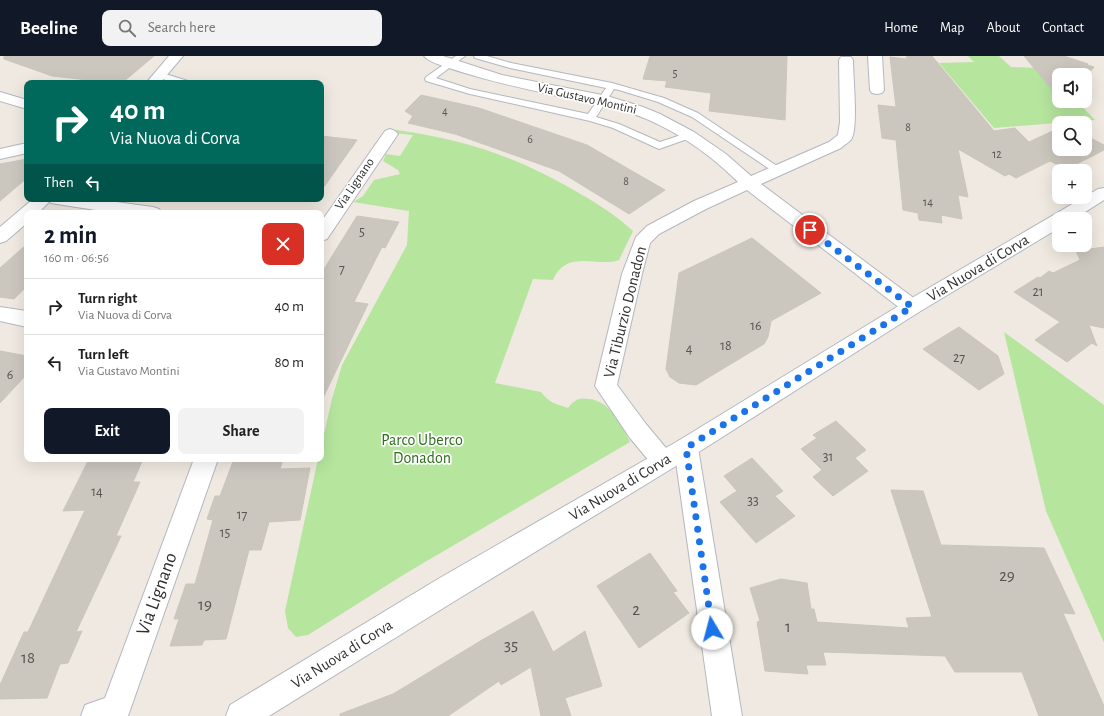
<!DOCTYPE html>
<html lang="en">
<head>
<meta charset="utf-8">
<style>
	body { margin:0; font-family:"Alegreya Sans",sans-serif; background:#f2f2f2; color:#222; height:100vh; display:flex; flex-direction:column; font-size:15px; white-space:nowrap }
	* { box-sizing:border-box; margin:0 }
	p { font-size:13px; color:#767676 }
	.icon { flex:none; width:22px; height:22px; fill:none; stroke:currentColor; stroke-width:2; stroke-linecap:round; stroke-linejoin:round }
	.map { position:relative; flex:1; overflow:hidden }
	.drawer { position:absolute; left:24px; top:154px; width:300px; height:252px; display:flex; flex-direction:column; background:#fff; border-radius:8px; box-shadow:0 4px 16px #0002 }
	.drawer>* { flex:none }
	.banner { position:absolute; left:24px; top:24px; width:300px; height:122px; border-radius:8px; box-shadow:0 4px 16px #0002; background:#00695c; color:#fff; overflow:hidden }
	.fabs { position:absolute; left:1052px; top:12px; display:grid; gap:8px }
	.fabs a { display:grid; place-items:center; width:40px; height:40px; border-radius:8px; background:#fff; box-shadow:0 4px 16px #0002; font-size:20px }
	.pin { position:absolute; display:grid; place-items:center; width:34px; height:34px; color:#fff; margin:-17px; border:2px solid #fff; border-radius:50%; box-shadow:0 1px 4px #0007 }
	.me { position:absolute; width:44px; margin:-22px; rotate:352deg; stroke-linejoin:round; filter:drop-shadow(0 0 3px #0008) }
	.turn { display:flex; align-items:center; gap:14px; height:84px; padding:0 20px; font-size:18px }
	.turn .icon { width:52px; height:52px; stroke-width:2.5 }
	.turn b { display:block; font-size:28px; line-height:34px }
	.then { display:flex; align-items:center; height:38px; padding:0 20px; background:#0003; gap:8px; font-size:15px }
	.round { display:grid; place-items:center; flex:none; width:42px; height:42px; border-radius:8px; background:#f2f2f2 }
	.headline { display:flex; align-items:center; justify-content:space-between; height:68px; padding:0 20px }
	h1 { font-size:24px; font-weight:600; line-height:30px; color:#111827 }
	.primary-button { display:flex; gap:8px; margin-top:auto; padding:8px 20px }
	.primary-button a { flex:1; height:46px; border-radius:8px; background:#111827; color:#fff; font-size:16px; font-weight:600; line-height:46px; text-align:center }
	.primary-button a+a { background:#f2f2f2; color:#222 }
	ul { padding:0; list-style:none }
	li { display:flex; align-items:center; gap:12px; height:56px; padding:0 20px; border-top:1px solid #e0e0e0 }
	li div { flex:1 }
	li b { display:block; font-size:15px }
	li em { font-style:normal }
	header { display:flex; align-items:center; gap:24px; box-sizing:border-box; height:56px; padding:0 20px; background:#111827; color:#fff }
	header strong { font-size:19px }
	nav { display:flex; gap:22px; margin-inline-start:auto; font-size:14px }
	.search { width:280px; height:36px; background:#f2f2f2; display:flex; align-items:center; gap:10px; box-sizing:border-box; padding:0 14px; border-radius:8px; color:#767676; font-size:15px }
	.map>svg:first-child { display:block }
	.green { fill:#b6e59e }
	.building { fill:#cbc7bf; stroke:#cbc5ba }
	.lines { fill:none; stroke-linecap:round; stroke-linejoin:round }
	.lane-casing { stroke:#b4b7c1; stroke-width:2 }
	.street-casing { stroke:#b4b7c1; stroke-width:2 }
	.secondary-casing { stroke:#b4b7c1; stroke-width:2 }
	.lane { fill:#fff; fill-rule:evenodd }
	.street { fill:#fff; fill-rule:evenodd }
	.secondary { fill:#fff; fill-rule:evenodd }
	.route { stroke:#1a73e8; stroke-width:7; stroke-dasharray:0 12.6 }
	.labels { text-anchor:middle; dominant-baseline:central; stroke-width:3.5; stroke-linejoin:round; paint-order:stroke }
	.far-number-label { font-size:12px; fill:#555452 }
	.far-street-label { font-size:13px; fill:#2e2e2e; stroke:#fff }
	.number-label { font-size:14px; fill:#555452 }
	.street-label { font-size:16px; fill:#2e2e2e; stroke:#fff }
	.park-label { font-size:16px; fill:#2c6e1b; stroke:#fff }
	.near-number-label { font-size:17px; fill:#555452 }
	.near-street-label { font-size:19px; fill:#2e2e2e; stroke:#fff }
</style>
</head>
<body>
<header>
<strong>Beeline</strong>
<div class="search"><svg class="icon" aria-label="search" viewBox="0 0 24 24"><circle cx="10" cy="10" r="6"/><path d="M15 15l6 6"/></svg>Search here</div>
<nav><a>Home</a><a>Map</a><a>About</a><a>Contact</a></nav>
</header>
<div class="map">
<svg width="1104" height="660" viewBox="0 0 1104 660">
	<rect width="100%" height="100%" fill="#efe9e1"/>
	<!-- green -->
	<g class="green">
		<polygon points="968,0 999,0 1011,11 1045,12 1059,26 1059,45 1077,45 1095,64 994,72 939,7 974,6"/>
		<path d="M396 74C468 84 521 102 584 140 601 150 618 161 633 175L619 204C597 212 567 192 553 224L533 223 495 327 541 336C549 347 556 348 568 352 574 344 579 341 589 343 610 345 621 368 630 386L408 516 308 579 296 581 288 572 285 555 318 403H321V391L332 343 342 309 407 189 409 155 353 146 363 140 374 124 400 118 398 114 383 105 386 98 400 100 413 79 394 77Z"/>
		<polygon points="1004,276 1104,349 1104,587 1046,455"/>
	</g>
	<!-- building -->
	<g class="building">
		<polygon points="4,0 154,0 122,27 85,27 88,24 52,20 4,3"/>
		<polygon points="650,0 787,0 785,64 709,55 711,37 665,31 667,25 643,23"/>
		<polygon points="907,0 932,0 994,75 1015,72 1029,86 1059,72 1059,93 1085,93 1085,79 1104,89 1104,94 1067,113 1050,105 1016,122 1009,118 1005,120 958,93 968,141 958,139 962,163 941,159 942,167 919,164 918,157 903,154 896,84 882,82 878,49 896,51 890,1 906,3"/>
		<polygon points="1024,0 1064,0 1088,8 1087,9 1094,11 1085,21 1085,19 1059,19 1059,42"/>
		<polygon points="421,39 479,52 587,89 665,134 629,158 559,115 455,78 408,67 413,60 405,55"/>
		<polygon points="321,80 357,84 321,135"/>
		<polygon points="27,103 27,122 0,145 0,108"/>
		<polygon points="357,160 399,166 385,192 382,191 354,246 368,248 321,346 321,218"/>
		<polygon points="752,182 821,237 771,265 768,281 764,288 696,329 679,327 670,321 666,313 679,217"/>
		<polygon points="27,188 27,230 14,243 0,241 0,212"/>
		<polygon points="1104,191 1104,272 1089,269 1097,290 1092,287 1067,306 1035,284 1060,266 1014,236 1038,221 1040,222 1049,215 1053,217 1080,204 1076,195"/>
		<polygon points="959,271 998,300 1004,318 979,334 923,293"/>
		<polygon points="0,295 27,300 27,318 0,347"/>
		<polygon points="836,365 866,394 855,402 868,415 833,440 813,421 822,414 801,393 817,382 813,379"/>
		<polygon points="752,402 783,435 775,440 795,460 756,487 720,446 737,435 724,420"/>
		<polygon points="89,403 143,403 133,426 140,426 116,480 121,480 76,576 82,575 68,607 60,608 47,642 0,643 0,629 24,576 28,576 85,454 63,455"/>
		<polygon points="234,403 283,403 280,413 310,412 300,464 269,466 261,494 249,494 226,583 204,584 202,589 170,590 179,563 174,563 186,528 195,528 213,464 207,463 215,440 220,440"/>
		<polygon points="891,434 923,435 941,489 1044,492 1075,558 1063,557 1104,650 1104,660 1039,660 1022,616 955,616 945,600 823,596 826,609 806,609 808,618 765,615 757,566 760,565 750,532 781,523 807,527 811,553 814,553 817,566 909,572 906,562 932,561"/>
		<polygon points="650,497 677,535 673,536 689,557 639,592 597,530"/>
		<polygon points="533,555 553,596 585,575 602,630 565,642 571,660 541,660 531,611 501,629 499,625 448,660 340,660 340,658 393,638 482,584"/>
	</g>
	<g class="lines">
		<!-- lane casing -->
		<g class="lane-casing">
			<g id="lane">
				<polygon points="456,0 465,0 436,22 470,33 588,58 606,32 510,12 475,2 474,0 487,0 511,7 612,27 664,42 698,57 783,114 782,116 774,116 692,61 658,46 619,34 614,33 596,61 619,68 660,86 690,76 695,79 693,81 659,93 613,72 590,65 470,38 426,25 425,23 426,21"/>
				<polygon points="159,16 188,25 189,27 176,27 156,21 155,19"/>
			</g>
		</g>
		<!-- street casing -->
		<g class="street-casing">
			<g id="street">
				<path d="M424 0H443L502 19 607 40 643 51 660 58 694 76 726 98 751 120 829 86 838 79 840 66 839 4 841 1H851L853 4C853 20 858 69 852 82 850 86 844 89 841 92L761 128 919 246 922 251 919 256 912 258 905 256 747 134 706 153 659 178 650 187 642 218 617 329 646 368 671 398 675 405 671 412 663 416 655 412 630 382 595 330 622 218 636 181 647 170 694 145 738 126C708 96 671 71 631 57 610 49 588 46 566 42 527 33 487 25 449 12 441 9 429 6 424 0Z"/>
				<polygon points="868,0 882,0 884,34 882,37 877,38 872,37 870,34"/>
				<polygon points="0,36 27,44 27,53 0,45"/>
				<polygon points="390,73 395,75 398,78 327,183 321,185 321,166 385,75"/>
				<polygon points="27,87 27,97 0,103 0,93"/>
				<polygon points="48,143 94,143 153,151 159,153 162,157 115,157 57,148 51,147"/>
				<polygon points="0,251 27,255 27,271 0,265"/>
				<polygon points="686,382 694,385 698,392 742,660 712,660 674,392 678,385"/>
				<polygon points="194,403 218,403 128,660 81,660 85,649 105,642"/>
			</g>
		</g>
		<!-- secondary casing -->
		<g class="secondary-casing">
			<g id="secondary">
				<polygon points="169,0 183,0 160,27 146,27"/>
				<polygon points="1104,132 1104,144 1074,163 1059,163 1059,172 919,256 694,399 458,543 269,660 226,660 230,649 438,523 678,385 905,246 1098,133"/>
				<polygon points="33,143 52,143 38,157 27,157 27,167 6,185 0,187 0,171"/>
			</g>
		</g>
		<!-- lane -->
		<use href="#lane" class="lane"/>
		<!-- street -->
		<use href="#street" class="street"/>
		<!-- secondary -->
		<use href="#secondary" class="secondary"/>
	</g>
	<g class="lines">
		<!-- route -->
		<polyline class="route" points="712,573 686,392 912,251 810,174"/>
	</g>
	<g class="labels">
		<!-- far-number labels -->
		<g class="far-number-label">
			<text x="675" y="17">5</text>
			<text x="445" y="55">4</text>
			<text x="908" y="71">8</text>
			<text x="530" y="83">6</text>
			<text x="997" y="98">12</text>
			<text x="626" y="125">8</text>
			<text x="928" y="146">14</text>
		</g>
		<!-- far-street labels -->
		<g class="far-street-label">
			<text transform="translate(587 43) rotate(13)">Via Gustavo Montini</text>
			<text transform="translate(355 128) rotate(-56)">Via Lignano</text>
		</g>
		<!-- number labels -->
		<g class="number-label">
			<text x="362" y="176">5</text>
			<text x="342" y="213">7</text>
			<text x="1038" y="236">21</text>
			<text x="756" y="270">16</text>
			<text x="726" y="290">18</text>
			<text x="689" y="293">4</text>
			<text x="959" y="302">27</text>
			<text x="10" y="319">6</text>
			<text x="828" y="401">31</text>
			<text x="97" y="436">14</text>
			<text x="753" y="445">33</text>
			<text x="242" y="459">17</text>
			<text x="225" y="477">15</text>
		</g>
		<!-- street labels -->
		<g class="street-label">
			<text transform="translate(978 212) rotate(-31)">Via Nuova di Corva</text>
			<text transform="translate(625 256) rotate(-76)">Via Tiburzio Donadon</text>
			<text transform="translate(620 431) rotate(-31)">Via Nuova di Corva</text>
			<text transform="translate(342 598) rotate(-32)">Via Nuova di Corva</text>
		</g>
		<!-- park labels -->
		<g class="park-label">
			<text x="422" y="384">Parco Uberco<tspan x="422" dy="18">Donadon</tspan></text>
		</g>
		<!-- near-number labels -->
		<g class="near-number-label">
			<text x="1007" y="519">29</text>
			<text x="205" y="548">19</text>
			<text x="636" y="553">2</text>
			<text x="788" y="570">1</text>
			<text x="511" y="588">35</text>
			<text x="28" y="601">18</text>
		</g>
		<!-- near-street labels -->
		<g class="near-street-label">
			<text transform="translate(157 538) rotate(-70)">Via Lignano</text>
		</g>
	</g>
</svg>
<div class="fabs">
<a><svg class="icon" aria-label="sound" viewBox="0 0 24 24"><path d="M4 9h4l5-4v14l-5-4H4zM17 9q2 3 0 6"/></svg></a>
<a><svg class="icon" aria-label="search" viewBox="0 0 24 24"><circle cx="10" cy="10" r="6"/><path d="M15 15l6 6"/></svg></a>
<a>+</a>
<a>−</a>
</div>
<div class="pin" style="left:810px;top:174px;background:#d93025"><svg class="icon" aria-label="arrive" viewBox="0 0 24 24"><path d="M6 21V4h12l-3 4 3 4H6"/></svg></div>
<svg class="me" style="left:712px;top:573px" viewBox="-20 -20 40 40"><circle r="19" fill="#fff"/><path d="M0-13L10 11 0 6-10 11z" fill="#1a73e8"/></svg>
<div class="banner">
<div class="turn"><svg class="icon" aria-label="right" viewBox="0 0 24 24"><path d="M7 20v-9h11M14 6l5 5-5 5"/></svg><div><b>40 m</b>Via Nuova di Corva</div></div>
<div class="then">Then<svg class="icon" aria-label="left" viewBox="0 0 24 24"><path d="M17 20v-9H6M10 6l-5 5 5 5"/></svg></div>
</div>
<section class="drawer">
<div class="headline"><div><h1>2 min</h1><p>160 m · 06:56</p></div><a class="round" style="background:#d93025;color:#fff"><svg class="icon" aria-label="close" viewBox="0 0 24 24"><path d="M6 6l12 12M18 6L6 18"/></svg></a></div>
<ul>
<li><svg class="icon" aria-label="right" viewBox="0 0 24 24"><path d="M7 20v-9h11M14 6l5 5-5 5"/></svg><div><b>Turn right</b><p>Via Nuova di Corva</p></div><em>40 m</em></li>
<li><svg class="icon" aria-label="left" viewBox="0 0 24 24"><path d="M17 20v-9H6M10 6l-5 5 5 5"/></svg><div><b>Turn left</b><p>Via Gustavo Montini</p></div><em>80 m</em></li>
</ul>
<div class="primary-button"><a>Exit</a><a>Share</a></div>
</section>
</div>
</body>
</html>
